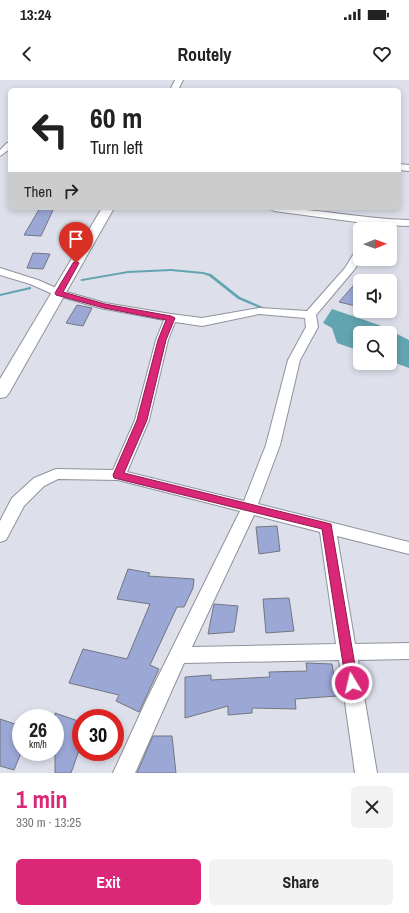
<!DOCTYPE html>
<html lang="en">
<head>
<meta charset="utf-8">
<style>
	body { margin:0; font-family:"Archivo Narrow",sans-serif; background:#f2f2f2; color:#222; height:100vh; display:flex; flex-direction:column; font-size:15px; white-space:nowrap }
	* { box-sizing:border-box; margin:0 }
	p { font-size:13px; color:#767676 }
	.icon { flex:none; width:22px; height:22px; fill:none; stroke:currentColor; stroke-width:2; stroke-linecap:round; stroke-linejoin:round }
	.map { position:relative; height:693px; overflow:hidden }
	.sheet { display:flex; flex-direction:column; background:#fff; flex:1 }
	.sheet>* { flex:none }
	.guide { position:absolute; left:8px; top:8px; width:393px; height:122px; border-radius:6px; box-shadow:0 2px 6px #0003; background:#fff; color:#222; overflow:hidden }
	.needle { width:26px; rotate:89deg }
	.buttons { position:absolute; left:353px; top:142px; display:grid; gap:8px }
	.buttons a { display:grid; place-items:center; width:44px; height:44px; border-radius:6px; background:#fff; box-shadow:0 2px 6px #0003; font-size:20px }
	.speed { position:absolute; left:12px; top:629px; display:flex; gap:8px; font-size:20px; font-weight:700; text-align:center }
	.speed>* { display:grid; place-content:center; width:52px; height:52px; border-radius:50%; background:#fff; box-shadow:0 2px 6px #0003; line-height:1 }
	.speed small { font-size:10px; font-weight:400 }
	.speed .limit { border:6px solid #d22; background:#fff; color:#111 }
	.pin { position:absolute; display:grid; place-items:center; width:34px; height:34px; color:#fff; margin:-41px -17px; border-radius:50% 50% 50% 0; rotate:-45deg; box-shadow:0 0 4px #0007 }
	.pin .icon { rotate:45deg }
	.me { position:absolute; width:44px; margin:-22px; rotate:351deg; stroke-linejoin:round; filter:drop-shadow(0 0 3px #0008) }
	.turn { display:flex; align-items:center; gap:14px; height:84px; padding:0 16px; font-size:18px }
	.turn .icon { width:52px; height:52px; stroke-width:2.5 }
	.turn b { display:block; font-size:28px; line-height:34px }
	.then { display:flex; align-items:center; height:38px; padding:0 16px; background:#0003; gap:8px; font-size:15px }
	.round { display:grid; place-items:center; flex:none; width:42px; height:42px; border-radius:6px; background:#f2f2f2 }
	.summary { display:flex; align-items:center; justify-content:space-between; height:68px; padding:0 16px }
	h1 { font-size:24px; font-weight:800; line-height:30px; color:#db2777 }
	.button { display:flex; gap:8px; margin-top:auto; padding:8px 16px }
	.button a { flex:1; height:46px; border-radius:6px; background:#db2777; color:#fff; font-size:16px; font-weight:800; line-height:46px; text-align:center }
	.button a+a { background:#f2f2f2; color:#222 }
	.status { display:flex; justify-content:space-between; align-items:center; height:28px; padding:0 20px; background:#fff; direction:ltr }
	.status svg { height:11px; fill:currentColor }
	header { display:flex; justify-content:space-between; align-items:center; height:52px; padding:0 16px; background:#fff; font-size:18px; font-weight:800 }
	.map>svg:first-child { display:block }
	.water { fill:#62a4af }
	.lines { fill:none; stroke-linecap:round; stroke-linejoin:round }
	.stream { fill:#62a4af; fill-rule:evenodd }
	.building { fill:#9ba7d5; stroke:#737680 }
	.minor-casing { stroke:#8f929c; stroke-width:2 }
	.tertiary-casing { stroke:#8f929c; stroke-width:2 }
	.minor { fill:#fff; fill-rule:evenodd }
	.tertiary { fill:#fff; fill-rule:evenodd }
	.route { fill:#db2777; stroke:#8e194d }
</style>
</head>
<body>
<div class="status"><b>13:24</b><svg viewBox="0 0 49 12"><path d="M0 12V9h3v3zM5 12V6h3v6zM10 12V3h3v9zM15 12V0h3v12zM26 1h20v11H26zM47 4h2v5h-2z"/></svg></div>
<header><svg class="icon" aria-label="back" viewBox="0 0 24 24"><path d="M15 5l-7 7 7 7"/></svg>Routely<svg class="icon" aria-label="heart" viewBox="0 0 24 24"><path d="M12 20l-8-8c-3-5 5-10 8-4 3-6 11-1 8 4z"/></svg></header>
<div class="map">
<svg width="409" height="693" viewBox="0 0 409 693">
	<rect width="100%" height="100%" fill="#dde0eb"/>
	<!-- water -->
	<polygon class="water" points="332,229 379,245 409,260 409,288 390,281 390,253 360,253 360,271 337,263 332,248 323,243"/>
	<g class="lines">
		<!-- stream -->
		<g class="stream">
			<polygon points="171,189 203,192 211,194 240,217 265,228 264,229 262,229 238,219 209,196 203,194 171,191 128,193 82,201 80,200 82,199 128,191"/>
			<polygon points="30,207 31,207 31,209 0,216 0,214"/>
		</g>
	</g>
	<!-- building -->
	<g class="building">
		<polygon points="40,128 54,128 41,156 24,155"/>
		<polygon points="33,173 50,174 43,189 27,188"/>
		<polygon points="360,198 360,227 339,222"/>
		<polygon points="77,225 92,228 83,246 66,243"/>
		<polygon points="277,446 280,471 259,474 256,447"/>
		<polygon points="128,489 150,493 148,496 194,499 193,508 184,527 177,527 150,585 159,589 139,632 116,621 119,615 69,603 83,569 127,579 150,524 117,519"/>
		<polygon points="289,518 294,551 266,553 263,519"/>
		<polygon points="214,524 238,526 234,552 208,554"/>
		<polygon points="306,583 332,584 337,616 295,619 296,629 252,628 252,633 228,635 228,626 185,638 185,597 211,595 211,600 270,597 269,592 307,591"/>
		<polygon points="55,633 81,642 81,665 71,693 55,693"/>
		<polygon points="0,639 21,646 21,673 14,690 0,686"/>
		<polygon points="153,656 172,656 176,693 137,693"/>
	</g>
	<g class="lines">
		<!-- minor casing -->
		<g class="minor-casing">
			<g id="minor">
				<polygon points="7,63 10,63 10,69 0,76 0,70"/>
				<polygon points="399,84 409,85 409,91 399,90"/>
				<path d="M269 128C316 128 362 139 409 140V146L379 145 274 131Z"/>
				<path d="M360 169 361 179 354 190 316 235 318 247 300 280 280 365 258 424 409 462V474L337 456 355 564 409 563V579L358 580 377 693H355L339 580 184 583 135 693H113L145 623 240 431 118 400 58 399 44 406 24 426 6 460 0 462V441L12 418 34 398 56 389 113 390 135 340 156 260 164 240 100 228 55 215 30 204 0 195V188L38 200 63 211 105 223 171 234 202 238 259 228 307 231 345 188 356 170ZM259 234 305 238 306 247 288 280 266 365 244 421 127 392 149 340 168 260 175 242 202 246ZM254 435 320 452 336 564 192 567Z"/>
			</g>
		</g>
		<!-- tertiary casing -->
		<g class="tertiary-casing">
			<g id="tertiary">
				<polygon points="175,0 183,0 178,10 170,10"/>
				<polygon points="102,128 114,128 9,313 6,317 0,318 0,299"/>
			</g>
		</g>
		<!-- minor -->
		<use href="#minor" class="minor"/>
		<!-- tertiary -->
		<use href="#tertiary" class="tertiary"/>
	</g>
	<!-- route -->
	<polygon class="route" points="76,181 79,183 63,212 105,224 171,236 175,238 166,260 147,340 124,393 331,444 358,603 356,607 352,608 348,607 346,603 322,449 114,398 113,395 137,340 158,260 166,240 104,228 56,215 55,213 73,183"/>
</svg>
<div class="buttons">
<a><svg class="needle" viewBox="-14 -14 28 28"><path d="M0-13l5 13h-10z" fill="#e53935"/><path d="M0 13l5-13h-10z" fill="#767676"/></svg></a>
<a><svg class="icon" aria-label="sound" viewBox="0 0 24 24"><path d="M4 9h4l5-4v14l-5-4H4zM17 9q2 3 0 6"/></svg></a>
<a><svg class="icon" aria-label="search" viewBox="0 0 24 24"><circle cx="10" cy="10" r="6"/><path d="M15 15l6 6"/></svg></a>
</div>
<div class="speed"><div>26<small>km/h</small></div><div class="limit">30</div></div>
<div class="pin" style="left:76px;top:183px;background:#d93025"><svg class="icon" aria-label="arrive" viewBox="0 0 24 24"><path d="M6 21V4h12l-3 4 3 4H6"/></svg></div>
<svg class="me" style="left:352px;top:603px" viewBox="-20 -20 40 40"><circle r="17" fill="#db2777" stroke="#fff" stroke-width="3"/><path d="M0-11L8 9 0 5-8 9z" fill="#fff"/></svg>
<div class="guide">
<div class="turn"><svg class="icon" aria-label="left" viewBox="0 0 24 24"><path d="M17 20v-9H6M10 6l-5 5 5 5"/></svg><div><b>60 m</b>Turn left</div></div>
<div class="then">Then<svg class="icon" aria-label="right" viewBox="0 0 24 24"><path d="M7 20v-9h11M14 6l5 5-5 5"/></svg></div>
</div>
</div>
<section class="sheet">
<div class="summary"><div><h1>1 min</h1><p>330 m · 13:25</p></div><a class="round"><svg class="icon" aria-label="close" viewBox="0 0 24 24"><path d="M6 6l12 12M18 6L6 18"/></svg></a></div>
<div class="button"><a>Exit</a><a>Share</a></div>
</section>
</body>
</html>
